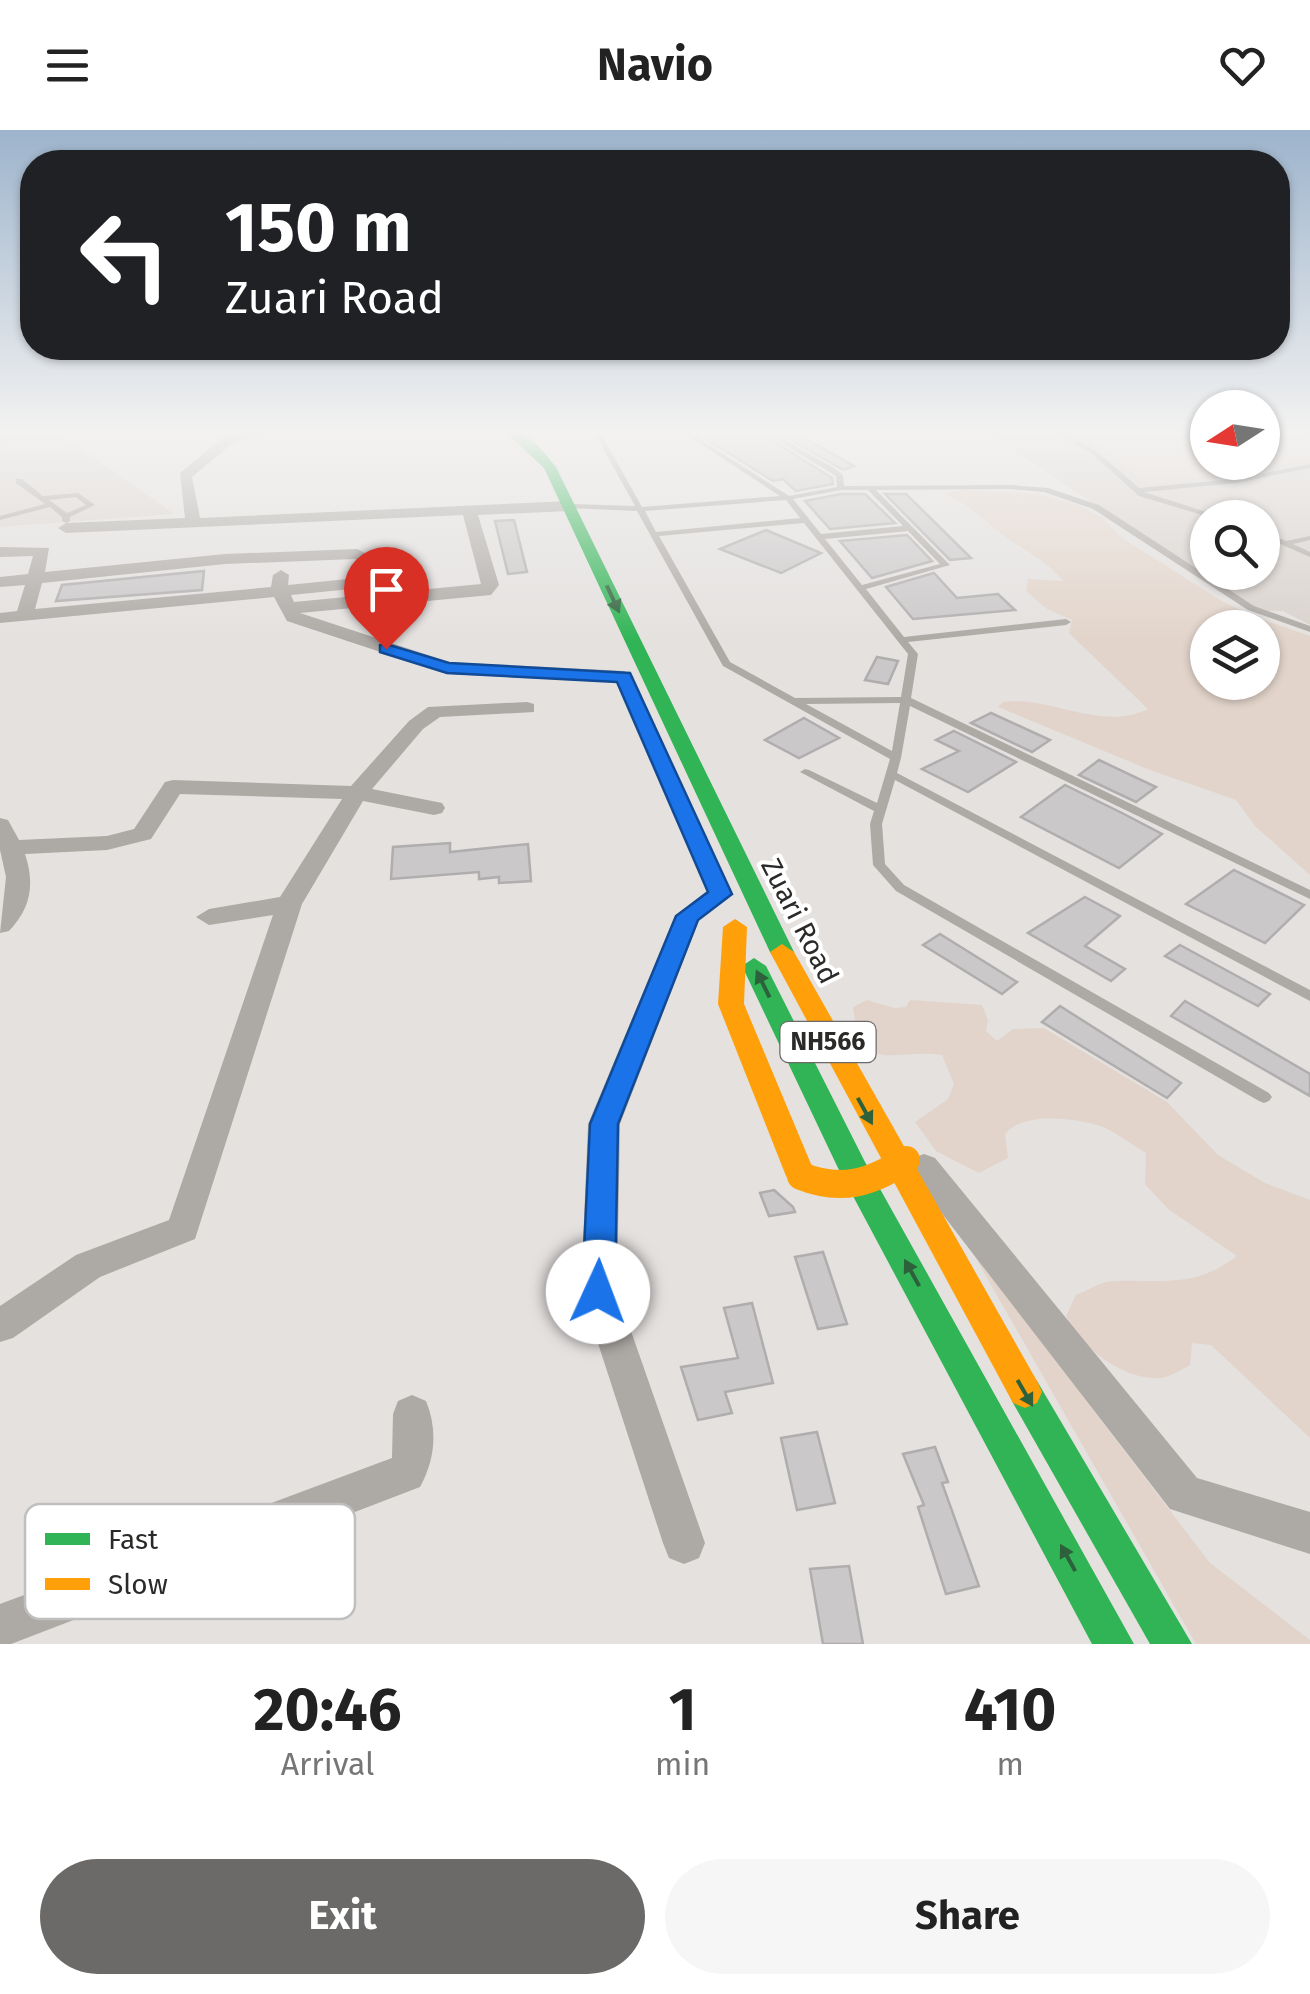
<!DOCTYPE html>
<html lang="en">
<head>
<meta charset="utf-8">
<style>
	body { margin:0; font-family:"Fira Sans",sans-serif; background:#f6f6f6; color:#222; height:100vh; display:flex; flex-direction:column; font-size:38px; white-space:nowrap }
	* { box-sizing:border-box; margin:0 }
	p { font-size:32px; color:#767676 }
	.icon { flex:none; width:55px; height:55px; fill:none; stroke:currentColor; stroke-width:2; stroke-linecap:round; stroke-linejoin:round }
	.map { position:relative; height:1514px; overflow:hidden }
	.sheet { display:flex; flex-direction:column; background:#fff; flex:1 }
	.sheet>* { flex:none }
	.top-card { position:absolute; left:20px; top:20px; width:1270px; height:210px; border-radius:40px; box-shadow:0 2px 8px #0004; background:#202124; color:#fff; overflow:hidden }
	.needle { width:65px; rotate:258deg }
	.tools { position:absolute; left:1190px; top:260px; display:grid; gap:20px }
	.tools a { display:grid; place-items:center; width:90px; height:90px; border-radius:50%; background:#fff; box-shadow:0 2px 8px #0004; font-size:50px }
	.pin { position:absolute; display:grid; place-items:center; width:85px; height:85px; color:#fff; margin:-102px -42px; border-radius:50% 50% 50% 0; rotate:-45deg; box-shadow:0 0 10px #0007 }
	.pin .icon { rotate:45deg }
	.me { position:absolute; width:110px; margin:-55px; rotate:2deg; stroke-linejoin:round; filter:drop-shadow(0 0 8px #0008) }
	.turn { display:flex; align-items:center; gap:35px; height:210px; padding:0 40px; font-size:45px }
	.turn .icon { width:130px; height:130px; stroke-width:2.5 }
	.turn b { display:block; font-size:70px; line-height:85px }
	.eta { display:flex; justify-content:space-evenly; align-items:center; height:170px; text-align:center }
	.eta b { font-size:60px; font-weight:700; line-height:70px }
	.cta { display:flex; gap:20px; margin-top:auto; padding:20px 40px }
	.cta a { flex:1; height:115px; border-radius:60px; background:#6c6a69; color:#fff; font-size:40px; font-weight:700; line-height:115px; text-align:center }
	.cta a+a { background:#f6f6f6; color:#222 }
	header { display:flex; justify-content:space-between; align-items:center; height:130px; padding:0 40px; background:#fff; font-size:45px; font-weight:700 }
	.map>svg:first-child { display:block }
	.built { fill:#d9d2cd; fill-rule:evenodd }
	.green { fill:#e2d4ca; fill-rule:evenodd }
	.building { fill:#cac8c8; stroke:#afadad; stroke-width:2.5 }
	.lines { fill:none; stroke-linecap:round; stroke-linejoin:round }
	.lane { fill:#ada9a5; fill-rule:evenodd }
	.street { fill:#ada9a5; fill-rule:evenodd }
	.fast { fill:#30b455; fill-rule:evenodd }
	.slow { fill:#ff9f0a; fill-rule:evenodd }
	.slow-bridge { stroke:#ff9f0a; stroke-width:28 }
	.oneway { fill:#2d613b }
	.route { fill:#1a73e8; stroke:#114b97; stroke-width:2.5 }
	.labels { text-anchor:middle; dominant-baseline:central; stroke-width:8; stroke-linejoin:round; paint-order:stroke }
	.shield { fill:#fff; stroke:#6b6a69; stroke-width:2.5 }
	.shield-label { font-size:25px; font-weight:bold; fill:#2b2a29 }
	.street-label { font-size:28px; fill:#2b2a29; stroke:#fff }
	.key { fill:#fff; stroke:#bfbfbf; stroke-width:2.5 }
	.key-label { font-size:28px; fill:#2b2a29 }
</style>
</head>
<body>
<header><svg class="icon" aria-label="menu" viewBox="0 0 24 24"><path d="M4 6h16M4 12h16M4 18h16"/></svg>Navio<svg class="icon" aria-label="heart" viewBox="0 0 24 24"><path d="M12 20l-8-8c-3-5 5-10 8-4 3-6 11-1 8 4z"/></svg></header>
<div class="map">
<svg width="1310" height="1514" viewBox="0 0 1310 1514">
	<rect width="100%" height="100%" fill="#e4e1df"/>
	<!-- built -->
	<g class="built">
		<polygon points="0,300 55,300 174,384 0,397"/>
		<path d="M984 300H1207L1208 332H1262L1263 300H1310V495L1283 481H1254ZM1208 388H1262V442H1208Z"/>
	</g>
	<!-- green -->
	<g class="green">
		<polygon points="1072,300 1207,300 1208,332 1262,332 1263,300 1310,300 1310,329 1149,356 1107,321"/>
		<path d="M962 360 1041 364 1078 375 1101 387 1122 408 1222 471 1252 486 1310 506V745L1255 696 1236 670 1150 640 998 577 1003 572C1051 566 1101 602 1148 579L1069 503 1072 490 1047 479 1026 461 1028 449 1063 451C1048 432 1027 422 1007 408 985 391 969 374 943 363ZM1208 498H1262V552H1208Z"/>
		<path d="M867 870 894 878 906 877 910 870 982 875 988 890 986 901 997 911 1013 899 1044 898 1167 972 1218 1025 1265 1053 1310 1070V1308L1211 1215 1192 1213 1190 1235C1182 1239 1170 1247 1161 1248 1124 1251 1080 1217 1066 1186L1076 1165C1087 1161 1102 1151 1113 1151 1162 1149 1194 1159 1237 1126L1168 1079 1145 1054 1146 1023C1130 1014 1114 1000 1097 995 1072 988 1022 982 1005 1004L1008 1028 979 1043 936 1021 915 992 948 969 954 954 942 925C893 918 862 947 853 877Z"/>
		<polygon points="946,1076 1093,1280 1210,1433 1310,1510 1310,1514 1196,1514"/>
	</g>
	<!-- building -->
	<g class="building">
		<polygon points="774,300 790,300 854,336 843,340"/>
		<polygon points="757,301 832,348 833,354 796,361 783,349 773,351 706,309"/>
		<polygon points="841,364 865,364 895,393 830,399 805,371"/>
		<polygon points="885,364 906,364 971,428 950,430"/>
		<polygon points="514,390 527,442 508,444 495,391"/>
		<polygon points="766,400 821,423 781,443 720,419"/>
		<polygon points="907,405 932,431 872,448 840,411"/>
		<polygon points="204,441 202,460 56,471 62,455"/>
		<polygon points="934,443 957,468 998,464 1015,480 913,489 886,457"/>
		<polygon points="877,527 898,531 888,554 865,550"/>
		<polygon points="991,583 1050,610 1032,622 971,593"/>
		<polygon points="804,588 839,608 799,628 765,610"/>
		<polygon points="954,601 1016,632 968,662 922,639 959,621 936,610"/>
		<polygon points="1099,630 1156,657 1136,672 1079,645"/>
		<polygon points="1065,655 1122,683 1162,704 1119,738 1021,687"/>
		<polygon points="450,713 450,722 528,714 531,751 499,753 499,747 479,749 479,742 391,749 393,717"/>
		<polygon points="1234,740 1304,775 1265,813 1186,774"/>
		<polygon points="1085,767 1120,786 1085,816 1125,839 1111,851 1028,803"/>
		<polygon points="940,804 1017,852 1002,864 923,815"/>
		<polygon points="1180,815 1270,864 1258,876 1165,826"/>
		<polygon points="1185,871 1310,944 1310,966 1171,886"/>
		<polygon points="1060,876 1181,953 1167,968 1042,892"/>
		<polygon points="774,1060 793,1077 795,1082 769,1086 760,1063"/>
		<polygon points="823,1122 847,1194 818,1199 795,1127"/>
		<polygon points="752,1173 773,1253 725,1262 732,1283 698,1290 681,1237 738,1228 724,1178"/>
		<polygon points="817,1302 835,1373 797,1380 781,1308"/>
		<polygon points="935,1317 948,1352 942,1353 979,1456 946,1464 918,1377 924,1375 903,1324"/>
		<polygon points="849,1436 863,1514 823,1514 810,1439"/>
	</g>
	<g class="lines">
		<!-- lane -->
		<g class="lane">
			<path d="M593 300H599L642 377 780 366 679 300H686L789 366 837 357 836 346 760 300H767L834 338 843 345 844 356 1011 355 1048 358 1099 375 1254 476 1310 496V502L1248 480 1093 379 1044 362 1011 359 876 360 950 435 866 459 904 507 1066 489 1071 492 1066 495 908 512 918 524 911 568 1310 760V769L910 576 901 628 897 643 1310 860V871L895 650 882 694 885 734 904 755 1269 963 1272 967 1269 971 1264 973 1259 971 896 761 873 735 870 694 874 681 800 642 805 639 809 640 877 673 890 629 723 536 637 381 567 378V374H570L635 376ZM841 360H868L903 396 821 404 793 369ZM786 370 800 388 656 402 645 381ZM804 393 908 524 901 567 795 568 730 532 659 406ZM908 401 940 434 862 455 825 409ZM900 573 892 621 806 574Z"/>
			<path d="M1047 300C1079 301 1116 338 1139 358L1236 349 1310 334V338L1236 353 1144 362 1225 388H1212L1139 366 1090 322Z"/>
			<polygon points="19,305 21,306 21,308 0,312 0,308"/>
			<path d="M16 349H22L43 366 78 363 95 375 70 387V391L66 393 62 391V387L50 377 0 390V386L45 374 16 353ZM76 367 86 375 67 383 49 370Z"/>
			<polygon points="1262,401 1286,411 1310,406 1310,410 1293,414 1310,422 1310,427 1262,406"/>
		</g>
		<!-- street -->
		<g class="street">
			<path d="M256 300H282L234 312 192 347 200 388 570 371 578 376 570 381 478 385 499 455 491 465 300 483 449 532 624 541 634 547 624 553 447 544 287 491 274 467 0 493V483L17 481 25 455 0 457V447L28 444 33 426 0 427V417L49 418 45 442 225 424 357 419 375 428 369 453 351 459 291 465 294 472 481 454 463 385 66 403 58 398 66 393 185 388 180 343 225 306ZM355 429 358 430 355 446 348 449 288 455 289 445 281 440 273 445 271 457 35 479 42 453 225 434Z"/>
			<path d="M527 572 534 574V582L440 587 423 599 372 659 442 673 445 678 442 683 434 685 363 671 302 774 195 1109 100 1147 13 1208 0 1212V1176L76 1125 169 1090 273 785 209 795 196 787 209 779 280 767 342 669 180 664 151 709 107 720 25 724C35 754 31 778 9 801L0 803 6 747 0 720V688L8 690 19 710 107 706 134 699 165 652 173 650 351 656 409 591 428 577Z"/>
			<polygon points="720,756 733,764 699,790 620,994 617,1161 705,1413 699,1428 684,1434 669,1428 663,1413 581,1161 588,994 675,786 711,758"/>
			<polygon points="924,1024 935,1028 1197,1348 1310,1382 1310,1424 1170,1379 913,1046 908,1037 913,1028"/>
			<path d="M412 1265 426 1271C438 1300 435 1330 420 1357L11 1514H0V1474L392 1328 393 1284 398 1271Z"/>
		</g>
		<!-- fast -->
		<g class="fast">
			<path d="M503 300C527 299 542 320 556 337L794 822 790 828H774L770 822 544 338Z"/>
			<polygon points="754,828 766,836 865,1032 1134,1514 1092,1514 838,1038 742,836"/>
			<polygon points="1025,1246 1037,1251 1192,1514 1150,1514 1013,1273 1008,1262 1013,1251"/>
		</g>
		<!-- slow -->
		<g class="slow">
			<polygon points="735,789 747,797 744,874 816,1046 811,1054 801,1058 791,1054 786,1046 718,874 723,797"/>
			<polygon points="782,814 794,822 1037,1251 1042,1262 1037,1273 1025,1278 1013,1273 770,822"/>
		</g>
		<!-- slow-bridge -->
		<path class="slow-bridge" d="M801 1046C841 1062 871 1053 906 1030"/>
	</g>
	<!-- one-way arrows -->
	<defs><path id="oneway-solid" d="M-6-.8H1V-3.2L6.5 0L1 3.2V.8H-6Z" transform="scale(2.5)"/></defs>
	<g class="oneway">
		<use href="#oneway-solid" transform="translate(613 469) rotate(65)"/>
		<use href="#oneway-solid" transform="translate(763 854) rotate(-116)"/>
		<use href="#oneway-solid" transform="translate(865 981) rotate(61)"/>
		<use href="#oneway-solid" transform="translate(912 1143) rotate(-119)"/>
		<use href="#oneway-solid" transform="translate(1025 1263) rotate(60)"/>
		<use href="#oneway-solid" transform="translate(1068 1428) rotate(-119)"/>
	</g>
	<!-- sky -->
	<linearGradient id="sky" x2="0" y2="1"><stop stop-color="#9db4cc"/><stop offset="0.59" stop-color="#f3f2f1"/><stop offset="1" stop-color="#f3f2f1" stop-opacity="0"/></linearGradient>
	<rect width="1310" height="512" fill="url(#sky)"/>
	<!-- route -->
	<polygon class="route" points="386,514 449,533 630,543 732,764 698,790 618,994 615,1162 610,1172 598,1176 587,1172 582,1162 590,994 676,786 708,762 617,552 447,543 380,522 380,515"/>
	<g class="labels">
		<!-- shield labels -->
		<rect class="shield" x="780.5" y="892" width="95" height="40" rx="8"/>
		<g class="shield-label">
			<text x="828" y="912">NH566</text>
		</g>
		<!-- street labels -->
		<g class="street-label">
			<text transform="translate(800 791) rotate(63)">Zuari Road</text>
		</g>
	</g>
	<!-- legend -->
	<rect x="25" y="1374" width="330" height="115" rx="15" class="key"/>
	<rect x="45" y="1403" width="45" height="12" fill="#30b455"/>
	<rect x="45" y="1448" width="45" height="12" fill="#ff9f0a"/>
	<g class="key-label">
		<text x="108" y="1419">Fast</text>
		<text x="108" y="1464">Slow</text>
	</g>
</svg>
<div class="tools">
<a><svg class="needle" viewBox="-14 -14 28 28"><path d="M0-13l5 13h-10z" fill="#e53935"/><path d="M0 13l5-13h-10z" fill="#767676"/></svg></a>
<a><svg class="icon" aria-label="search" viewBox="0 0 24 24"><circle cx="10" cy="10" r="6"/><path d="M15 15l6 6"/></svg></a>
<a><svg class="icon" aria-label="layers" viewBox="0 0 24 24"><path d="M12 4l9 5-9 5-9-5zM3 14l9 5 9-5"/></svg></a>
</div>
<div class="pin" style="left:386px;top:519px;background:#d93025"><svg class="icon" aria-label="arrive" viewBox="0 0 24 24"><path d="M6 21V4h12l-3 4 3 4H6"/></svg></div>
<svg class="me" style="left:598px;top:1162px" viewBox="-20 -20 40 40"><circle r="19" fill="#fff"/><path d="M0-13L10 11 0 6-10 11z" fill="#1a73e8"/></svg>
<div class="top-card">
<div class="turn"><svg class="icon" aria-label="left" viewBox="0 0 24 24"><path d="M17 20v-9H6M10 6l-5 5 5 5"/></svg><div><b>150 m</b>Zuari Road</div></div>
</div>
</div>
<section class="sheet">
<div class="eta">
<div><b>20:46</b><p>Arrival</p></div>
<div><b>1</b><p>min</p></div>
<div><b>410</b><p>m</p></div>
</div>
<div class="cta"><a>Exit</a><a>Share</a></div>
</section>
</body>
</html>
